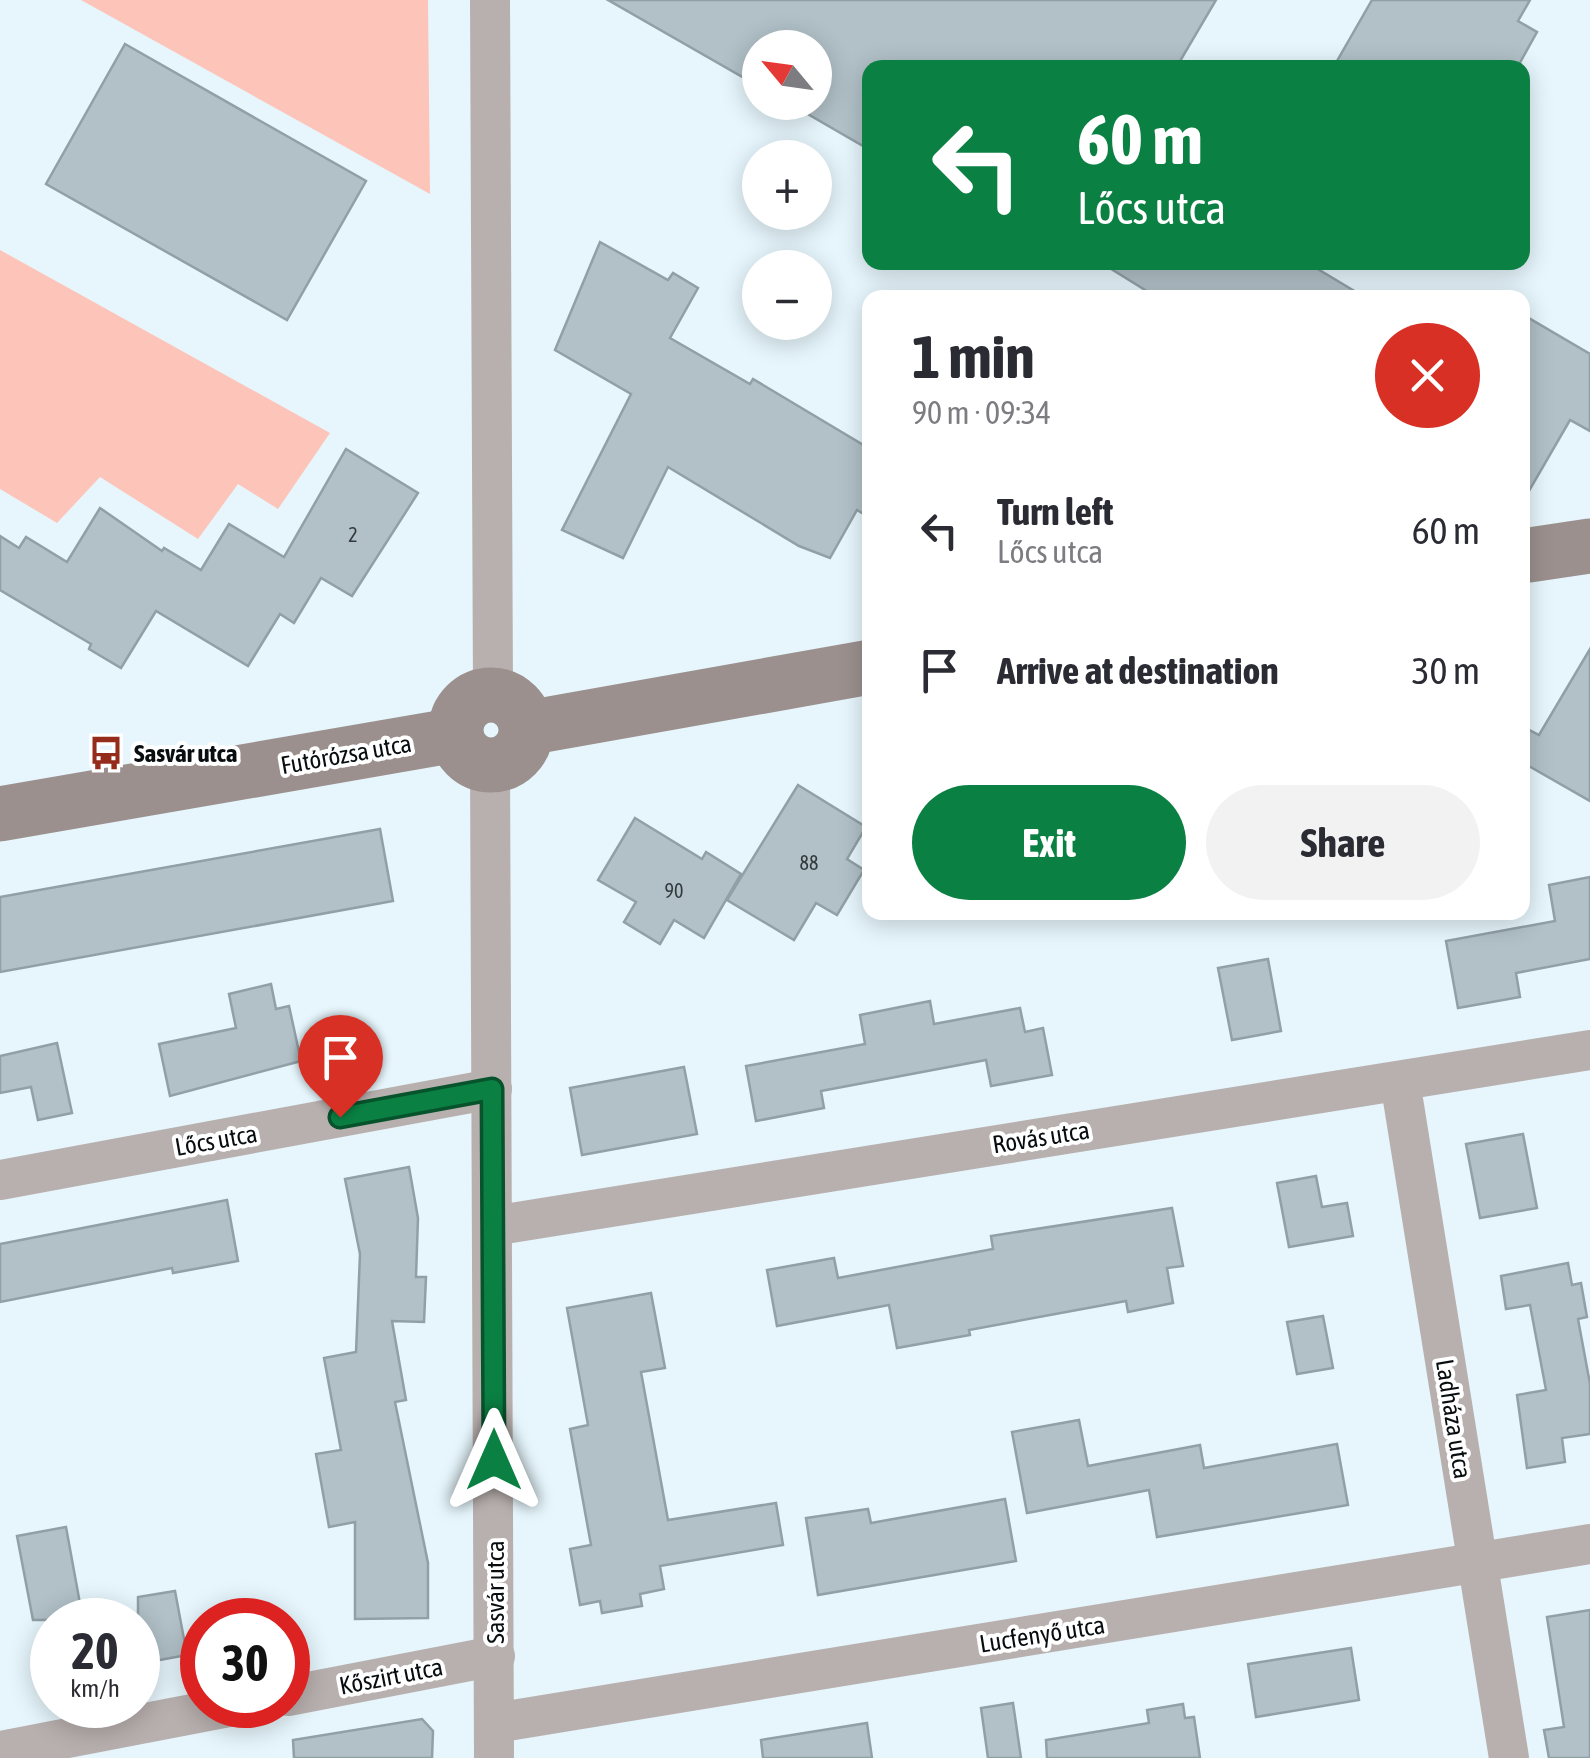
<!DOCTYPE html>
<html lang="en">
<head>
<meta charset="utf-8">
<style>
	body { margin:0; font-family:"Asap Condensed",sans-serif; background:#f2f2f3; color:#2b2b33; height:100vh; display:flex; flex-direction:column; font-size:38px; white-space:nowrap }
	* { box-sizing:border-box; margin:0 }
	p { font-size:32px; color:#7c7c81 }
	.icon { flex:none; width:55px; height:55px; fill:none; stroke:currentColor; stroke-width:2; stroke-linecap:round; stroke-linejoin:round }
	.map { position:relative; flex:1; overflow:hidden }
	.sheet { position:absolute; left:862px; top:290px; width:668px; height:630px; display:flex; flex-direction:column; background:#fff; border-radius:20px; box-shadow:0 5px 25px #0003 }
	.sheet>* { flex:none }
	.banner { position:absolute; left:862px; top:60px; width:668px; height:210px; border-radius:20px; box-shadow:0 5px 25px #0003; background:#0b8043; color:#fff; overflow:hidden }
	.needle { width:65px; rotate:299deg }
	.fabs { position:absolute; left:742px; top:30px; display:grid; gap:20px }
	.fabs a { display:grid; place-items:center; width:90px; height:90px; border-radius:50%; background:#fff; box-shadow:0 5px 25px #0003; font-size:50px }
	.speed { position:absolute; left:30px; top:1598px; display:flex; gap:20px; font-size:50px; font-weight:700; text-align:center }
	.speed>* { display:grid; place-content:center; width:130px; height:130px; border-radius:50%; background:#fff; box-shadow:0 5px 25px #0003; line-height:1 }
	.speed small { font-size:25px; font-weight:400 }
	.speed .limit { border:15px solid #d22; background:#fff; color:#111 }
	.pin { position:absolute; display:grid; place-items:center; width:85px; height:85px; color:#fff; margin:-102px -42px; border-radius:50% 50% 50% 0; rotate:-45deg; box-shadow:0 0 10px #0007 }
	.pin .icon { rotate:45deg }
	.me { position:absolute; width:110px; margin:-55px; rotate:0deg; stroke-linejoin:round; filter:drop-shadow(0 0 8px #0008) }
	.turn { display:flex; align-items:center; gap:35px; height:210px; padding:0 50px; font-size:45px }
	.turn .icon { width:130px; height:130px; stroke-width:2.5 }
	.turn b { display:block; font-size:70px; line-height:85px }
	.round { display:grid; place-items:center; flex:none; width:105px; height:105px; border-radius:52px; background:#f2f2f3 }
	.head { display:flex; align-items:center; justify-content:space-between; height:170px; padding:0 50px }
	h1 { font-size:60px; font-weight:700; line-height:75px }
	.primary-button { display:flex; gap:20px; margin-top:auto; padding:20px 50px }
	.primary-button a { flex:1; height:115px; border-radius:60px; background:#0b8043; color:#fff; font-size:40px; font-weight:700; line-height:115px; text-align:center }
	.primary-button a+a { background:#f2f2f3; color:#2b2b33 }
	ul { padding:0; list-style:none }
	li { display:flex; align-items:center; gap:30px; height:140px; padding:0 50px }
	li div { flex:1 }
	li b { display:block; font-size:38px }
	li em { font-style:normal }
	.map>svg:first-child { display:block }
	.green { fill:#fdc5ba }
	.building { fill:#b1c1c7; stroke:#91a0a6; stroke-width:2.5 }
	.lines { fill:none; stroke-linecap:round; stroke-linejoin:round }
	.street { stroke:#b8b0af; stroke-width:40 }
	.secondary { stroke:#9b908e; stroke-width:55 }
	.route-casing { stroke:#07532c; stroke-width:25 }
	.route { stroke:#0b8043; stroke-width:18 }
	.labels { text-anchor:middle; dominant-baseline:central; stroke-width:8; stroke-linejoin:round; paint-order:stroke }
	.number-label { font-size:20px; fill:#323a3d }
	.poi-label { font-size:25px; font-weight:bold; fill:#080d0f; stroke:#fff; text-anchor:start }
	.street-label { font-size:25px; fill:#080d0f; stroke:#fff }
</style>
</head>
<body>
<div class="map">
<svg width="1590" height="1758" viewBox="0 0 1590 1758">
	<rect width="100%" height="100%" fill="#e6f6fc"/>
	<!-- green -->
	<g class="green">
		<polygon points="81,0 428,0 430,194"/>
		<polygon points="0,250 330,433 278,509 238,484 198,539 100,477 57,523 0,489"/>
	</g>
	<!-- building -->
	<g class="building">
		<polygon points="608,0 1216,0 1176,68 870,68 870,150 787,102 815,102 815,48 760,48 760,87"/>
		<polygon points="1372,0 1530,0 1518,21 1537,32 1517,68 1333,68"/>
		<polygon points="125,44 366,181 287,320 46,184"/>
		<polygon points="600,242 668,280 673,273 698,288 670,338 750,384 753,379 870,449 870,518 857,510 830,558 799,546 668,467 623,558 562,530 631,394 555,350"/>
		<polygon points="1100,262 1306,262 1366,298 1158,298"/>
		<polygon points="1522,314 1590,354 1590,431 1570,420 1522,503"/>
		<polygon points="346,449 418,493 352,596 321,578 294,623 280,614 248,666 156,611 121,668 89,649 91,644 0,590 0,536 19,548 26,537 67,562 100,508 162,551 164,548 201,570 229,524 284,557"/>
		<polygon points="1590,649 1590,801 1527,765 1522,742 1522,726 1539,735"/>
		<polygon points="798,785 866,827 847,859 864,870 837,915 816,903 794,940 727,900"/>
		<polygon points="635,818 702,859 706,852 741,874 704,938 674,920 660,944 624,922 636,902 598,880"/>
		<polygon points="380,829 393,901 0,972 0,897"/>
		<polygon points="1590,877 1590,959 1516,973 1520,997 1458,1008 1446,941 1555,921 1549,885"/>
		<polygon points="1268,959 1281,1031 1232,1040 1218,968"/>
		<polygon points="271,984 276,1009 289,1006 301,1061 170,1096 159,1044 236,1028 229,994"/>
		<polygon points="930,1001 934,1024 1020,1008 1025,1032 1043,1028 1052,1075 991,1086 986,1060 821,1091 824,1108 756,1121 746,1066 865,1044 860,1015"/>
		<polygon points="57,1043 72,1113 38,1120 31,1087 0,1093 0,1056"/>
		<polygon points="684,1067 697,1134 582,1155 570,1088"/>
		<polygon points="1523,1134 1537,1208 1480,1218 1466,1144"/>
		<polygon points="409,1167 418,1218 416,1277 426,1277 424,1322 392,1321 406,1400 395,1402 428,1563 428,1618 355,1619 355,1522 329,1527 316,1454 341,1450 324,1358 356,1352 360,1254 345,1179"/>
		<polygon points="1316,1176 1322,1207 1347,1203 1353,1236 1289,1247 1277,1183"/>
		<polygon points="227,1200 238,1261 173,1273 172,1268 0,1302 0,1244"/>
		<polygon points="1172,1208 1183,1266 1167,1268 1173,1303 1128,1312 1126,1301 969,1330 970,1335 897,1348 889,1305 777,1326 767,1270 834,1258 838,1278 993,1249 991,1236"/>
		<polygon points="1568,1263 1572,1285 1581,1283 1587,1317 1578,1319 1590,1384 1590,1434 1562,1438 1565,1462 1527,1468 1517,1395 1546,1390 1530,1305 1506,1309 1501,1276"/>
		<polygon points="651,1293 665,1368 641,1372 668,1520 776,1503 783,1545 660,1566 664,1589 640,1594 642,1606 602,1613 600,1601 580,1605 570,1549 591,1545 570,1429 588,1425 567,1308"/>
		<polygon points="1323,1316 1333,1368 1297,1374 1287,1322"/>
		<polygon points="1079,1420 1088,1466 1200,1445 1204,1468 1337,1444 1348,1505 1157,1537 1149,1490 1027,1513 1012,1432"/>
		<polygon points="1005,1499 1016,1561 818,1595 806,1518 868,1509 871,1523"/>
		<polygon points="66,1527 83,1620 33,1620 17,1536"/>
		<polygon points="175,1591 187,1655 138,1664 138,1597"/>
		<polygon points="1590,1610 1590,1758 1549,1758 1544,1730 1564,1727 1547,1617"/>
		<polygon points="1351,1648 1359,1700 1256,1717 1248,1664"/>
		<polygon points="1013,1703 1021,1758 988,1758 981,1708"/>
		<polygon points="1183,1704 1185,1718 1194,1717 1200,1758 1047,1758 1046,1740 1149,1723 1147,1710"/>
		<polygon points="422,1719 433,1731 432,1758 294,1758 293,1740"/>
		<polygon points="867,1723 872,1758 763,1758 761,1740"/>
	</g>
	<g class="lines">
		<!-- street -->
		<g class="street">
			<polyline points="490,0 493,694"/>
			<polyline points="490,765 494,1758"/>
			<polyline points="1400,1081 1509,1758"/>
			<polyline points="0,1180 492,1089"/>
			<polyline points="492,1226 1590,1050"/>
			<polyline points="288,1696 495,1656"/>
			<polyline points="495,1723 1590,1544"/>
			<polyline points="0,1751 239,1705"/>
		</g>
		<!-- secondary -->
		<g class="secondary">
			<polyline points="1522,556 1590,546"/>
			<circle cx="491" cy="730" r="35"/>
			<polyline points="527,728 870,667"/>
			<polyline points="0,814 456,735"/>
		</g>
	</g>
	<g class="lines">
		<!-- route casing -->
		<g class="route-casing">
			<polyline id="route" points="340,1117 492,1089 494,1460"/>
		</g>
		<!-- route -->
		<use href="#route" class="route"/>
	</g>
	<!-- icons -->
	<defs>
		<g id="bus-bare" transform="scale(2.7)"><path d="M-5-6H5V4H4V6H2V4H-2V6H-4V4H-5ZM-3.5-4V0h7V-4ZM-3.5 1.2v1.5H-2V1.2ZM2 1.2v1.5H3.5V1.2Z" fill="#952b1b" stroke="#fff" stroke-width="2.5" paint-order="stroke"/></g>
	</defs>
	<g fill-rule="evenodd">
		<use href="#bus-bare" x="106" y="753"/>
	</g>
	<g class="labels">
		<!-- number labels -->
		<g class="number-label">
			<text x="353" y="534">2</text>
			<text x="809" y="862">88</text>
			<text x="674" y="890">90</text>
		</g>
		<!-- poi labels -->
		<g class="poi-label">
			<text x="134" y="753">Sasvár utca</text>
		</g>
		<!-- street labels -->
		<g class="street-label">
			<text transform="translate(346 754) rotate(-10)">Futórózsa utca</text>
			<text transform="translate(1041 1137) rotate(-9)">Rovás utca</text>
			<text transform="translate(216 1140) rotate(-10)">Lőcs utca</text>
			<text transform="translate(1454 1419) rotate(81)">Ladháza utca</text>
			<text transform="translate(495 1592) rotate(-90)">Sasvár utca</text>
			<text transform="translate(1042 1634) rotate(-9)">Lucfenyő utca</text>
			<text transform="translate(391 1676) rotate(-11)">Kőszirt utca</text>
		</g>
	</g>
</svg>
<div class="fabs">
<a><svg class="needle" viewBox="-14 -14 28 28"><path d="M0-13l5 13h-10z" fill="#e53935"/><path d="M0 13l5-13h-10z" fill="#7c7c81"/></svg></a>
<a>+</a>
<a>−</a>
</div>
<div class="speed"><div>20<small>km/h</small></div><div class="limit">30</div></div>
<div class="pin" style="left:340px;top:1117px;background:#d93025"><svg class="icon" aria-label="arrive" viewBox="0 0 24 24"><path d="M6 21V4h12l-3 4 3 4H6"/></svg></div>
<svg class="me" style="left:494px;top:1460px" viewBox="-20 -20 40 40"><path d="M0-17L14 15 0 8-14 15z" fill="#0b8043" stroke="#fff" stroke-width="4"/></svg>
<div class="banner">
<div class="turn"><svg class="icon" aria-label="left" viewBox="0 0 24 24"><path d="M17 20v-9H6M10 6l-5 5 5 5"/></svg><div><b>60 m</b>Lőcs utca</div></div>
</div>
<section class="sheet">
<div class="head"><div><h1>1 min</h1><p>90 m · 09:34</p></div><a class="round" style="background:#d93025;color:#fff"><svg class="icon" aria-label="close" viewBox="0 0 24 24"><path d="M6 6l12 12M18 6L6 18"/></svg></a></div>
<ul>
<li><svg class="icon" aria-label="left" viewBox="0 0 24 24"><path d="M17 20v-9H6M10 6l-5 5 5 5"/></svg><div><b>Turn left</b><p>Lőcs utca</p></div><em>60 m</em></li>
<li><svg class="icon" aria-label="arrive" viewBox="0 0 24 24"><path d="M6 21V4h12l-3 4 3 4H6"/></svg><div><b>Arrive at destination</b></div><em>30 m</em></li>
</ul>
<div class="primary-button"><a>Exit</a><a>Share</a></div>
</section>
</div>
</body>
</html>
